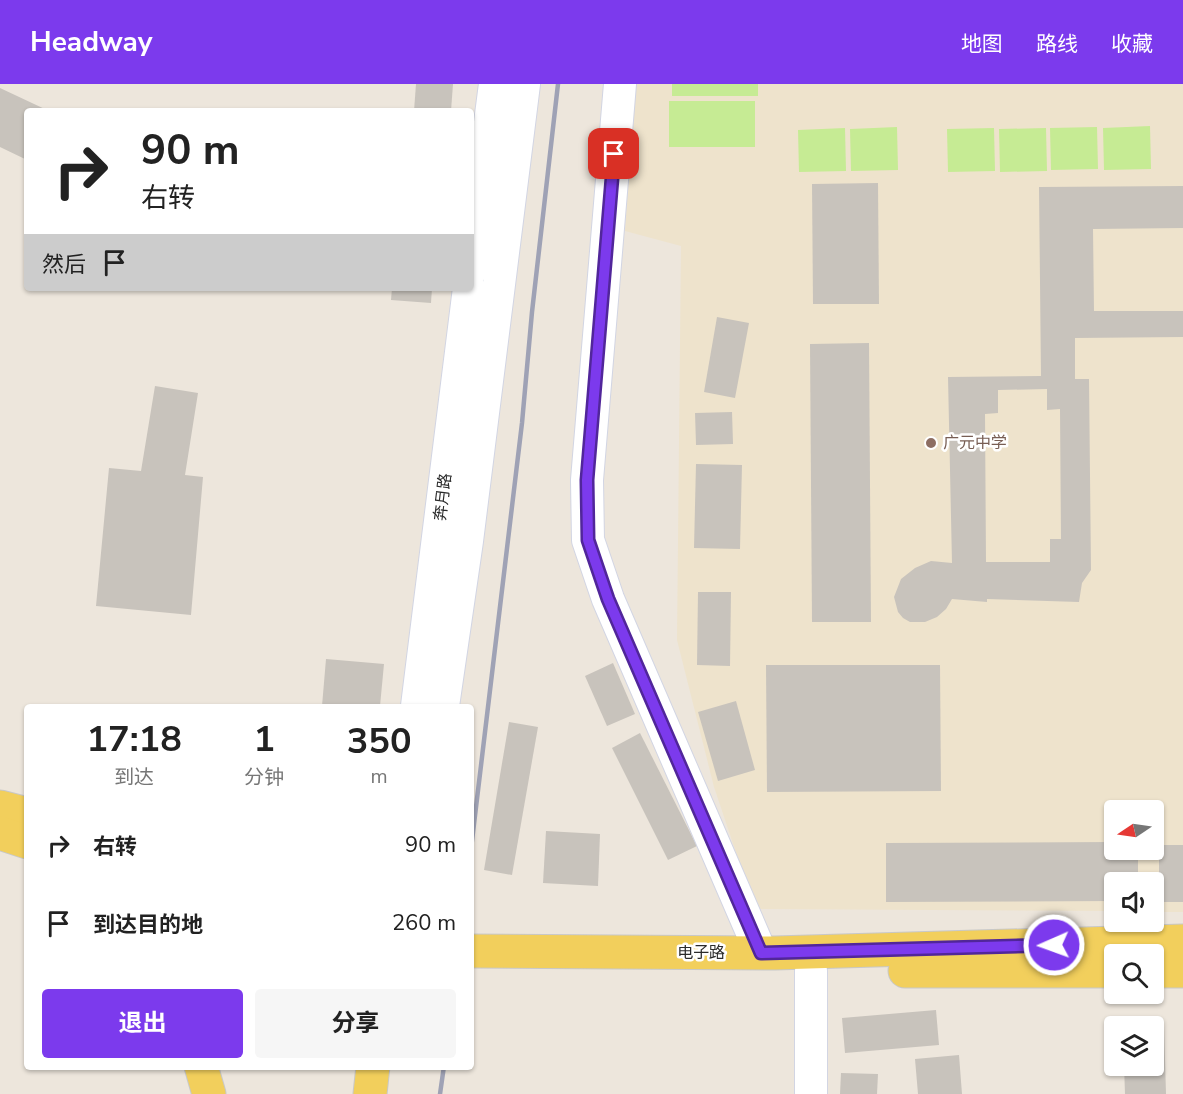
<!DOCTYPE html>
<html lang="zh">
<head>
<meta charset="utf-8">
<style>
	body { margin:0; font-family:"Nunito Sans","Noto Sans SC",sans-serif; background:#f6f6f6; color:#222; height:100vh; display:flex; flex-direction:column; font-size:22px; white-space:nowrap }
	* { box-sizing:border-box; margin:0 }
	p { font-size:20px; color:#767676 }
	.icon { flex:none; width:33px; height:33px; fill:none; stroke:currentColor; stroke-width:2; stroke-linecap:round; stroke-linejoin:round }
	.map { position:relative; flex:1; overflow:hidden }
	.panel { position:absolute; left:24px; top:620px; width:450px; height:366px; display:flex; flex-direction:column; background:#fff; border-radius:6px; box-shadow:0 2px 4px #0004 }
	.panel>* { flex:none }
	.banner { position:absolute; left:24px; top:24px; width:450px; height:183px; border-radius:6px; box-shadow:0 2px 4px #0004; background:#fff; color:#222; overflow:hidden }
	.needle { width:39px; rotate:257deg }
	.tools { position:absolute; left:1104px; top:716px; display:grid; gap:12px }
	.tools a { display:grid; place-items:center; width:60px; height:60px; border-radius:6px; background:#fff; box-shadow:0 2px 4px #0004; font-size:30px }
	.pin { position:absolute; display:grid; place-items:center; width:51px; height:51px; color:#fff; margin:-26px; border-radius:12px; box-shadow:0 3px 9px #0006 }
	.me { position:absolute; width:66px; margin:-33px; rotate:268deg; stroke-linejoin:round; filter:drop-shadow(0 0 4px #0008) }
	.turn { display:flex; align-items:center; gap:21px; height:126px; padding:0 18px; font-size:27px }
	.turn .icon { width:78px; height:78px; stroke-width:2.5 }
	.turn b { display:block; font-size:42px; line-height:51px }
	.then { display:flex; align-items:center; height:57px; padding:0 18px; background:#0003; gap:12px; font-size:22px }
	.eta { display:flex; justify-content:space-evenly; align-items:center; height:102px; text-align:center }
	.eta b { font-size:36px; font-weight:700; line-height:42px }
	.action { display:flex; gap:12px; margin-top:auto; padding:12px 18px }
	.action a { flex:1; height:69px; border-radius:6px; background:#7c3aed; color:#fff; font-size:24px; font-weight:700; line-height:69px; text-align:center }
	.action a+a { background:#f6f6f6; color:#222 }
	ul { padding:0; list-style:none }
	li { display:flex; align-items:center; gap:18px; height:78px; padding:0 18px }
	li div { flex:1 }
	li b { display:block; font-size:22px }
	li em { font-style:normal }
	header { display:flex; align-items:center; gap:36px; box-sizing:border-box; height:84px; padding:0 30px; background:#7c3aed; color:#fff }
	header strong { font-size:28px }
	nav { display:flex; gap:33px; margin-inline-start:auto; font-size:21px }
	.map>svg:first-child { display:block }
	.education { fill:#eee3cc; fill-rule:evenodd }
	.pitch { fill:#c6eb94 }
	.building { fill:#c8c3bc; fill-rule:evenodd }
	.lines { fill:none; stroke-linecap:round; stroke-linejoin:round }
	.minor-casing { stroke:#d2d5e3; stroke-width:34 }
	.major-casing { stroke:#c8c8c8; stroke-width:35 }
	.minor { stroke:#fff; stroke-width:32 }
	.major { stroke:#f2cf5c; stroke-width:33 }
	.rail { stroke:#9fa2b5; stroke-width:4.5 }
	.route-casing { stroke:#51269a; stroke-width:15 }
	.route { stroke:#7c3aed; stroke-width:10 }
	.education-dot { fill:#8d6e63; stroke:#fff; stroke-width:2 }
	.labels { text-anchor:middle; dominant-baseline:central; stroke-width:5; stroke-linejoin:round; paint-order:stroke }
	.education-label { font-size:16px; fill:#785e54; stroke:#fff; text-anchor:start }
	.street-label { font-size:16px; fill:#2b2b2b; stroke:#fff }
</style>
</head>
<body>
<header>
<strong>Headway</strong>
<nav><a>地图</a><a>路线</a><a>收藏</a></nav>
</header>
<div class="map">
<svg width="1183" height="1010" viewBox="0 0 1183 1010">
	<rect width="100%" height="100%" fill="#ede6dc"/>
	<!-- education -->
	<path class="education" d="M635 0H1183V828H1154V798H1114V827L755 825 714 703 677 556 681 162 625 147ZM1114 726H1154V765H1114Z"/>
	<!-- pitch -->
	<g class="pitch">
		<rect x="672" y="0" width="86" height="12"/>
		<rect x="669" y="17" width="86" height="46"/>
		<polygon points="1150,42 1151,85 1104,86 1103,44"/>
		<polygon points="897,43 898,86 851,87 850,45"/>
		<polygon points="1097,43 1098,85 1051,86 1050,44"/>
		<polygon points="845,44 846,87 799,88 798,46"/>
		<polygon points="994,44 995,87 948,88 947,45"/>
		<polygon points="1046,44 1047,87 1000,88 999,45"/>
	</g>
	<!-- building -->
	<g class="building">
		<polygon points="416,0 453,0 451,27 414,27"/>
		<polygon points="0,4 49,27 27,27 27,76 0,63"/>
		<polygon points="878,99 879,220 813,220 812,100"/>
		<path d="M1183 102V144L1093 145 1094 227H1183V253L1075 254V295H1089L1091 486 1082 499 1079 518 987 515V518L952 515 946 525 937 533 925 538H910L903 534 898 528 894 513 901 495 915 484 931 477 952 479 948 293 1041 292 1039 103ZM1047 305V326L1060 325 1061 455H1050V478H986L985 330 998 329V306Z"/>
		<polygon points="392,204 432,204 431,219 391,216"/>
		<polygon points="717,233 749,239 735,314 704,308"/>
		<polygon points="869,259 871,538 812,538 810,260"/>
		<polygon points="155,302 198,309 185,391 203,393 191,531 96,522 109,384 141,387"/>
		<polygon points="732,328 733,360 696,361 695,329"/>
		<polygon points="696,380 742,381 740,465 694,464"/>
		<polygon points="698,508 731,508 730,582 697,581"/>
		<polygon points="326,575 384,580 380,622 322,622"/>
		<polygon points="613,579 635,630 607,642 585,592"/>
		<polygon points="766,581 940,581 941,707 767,708"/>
		<polygon points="736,617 755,686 718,697 698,628"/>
		<polygon points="509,638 538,643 512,791 484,786"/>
		<polygon points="640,649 697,762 668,776 612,664"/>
		<polygon points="546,747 600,750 598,802 543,799"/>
		<polygon points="1114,758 1114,765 1138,765 1138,798 1114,798 1114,817 886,818 886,759"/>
		<rect x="1159" y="761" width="24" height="57"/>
		<polygon points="936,926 939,961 845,969 842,934"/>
		<polygon points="1164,941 1166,1010 1125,1010 1124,981 1154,981 1154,942"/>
		<polygon points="959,971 962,1010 918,1010 915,975"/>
		<polygon points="841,989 878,990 877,1010 840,1010"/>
	</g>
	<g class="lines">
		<!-- minor casing -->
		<g class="minor-casing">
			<g id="minor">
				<polyline points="620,0 587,396 588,456 608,515 761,869"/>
				<polyline points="471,186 495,0"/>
				<polyline points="417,622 469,204"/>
				<polyline points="443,622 467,457 524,0"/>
				<polyline points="811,887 811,1010"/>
			</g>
		</g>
		<!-- major casing -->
		<g class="major-casing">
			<g id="major">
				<polyline points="0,723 27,730"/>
				<polyline points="0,749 27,758"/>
				<polyline points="471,867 775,869 1183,857"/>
				<polyline points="905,887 1114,887"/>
				<polyline points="1154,887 1183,887"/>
				<polyline points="201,982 209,1010"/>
				<polyline points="370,1010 373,982"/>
			</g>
		</g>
		<!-- minor -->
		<use href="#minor" class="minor"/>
		<!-- major -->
		<use href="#major" class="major"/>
		<!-- rail -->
		<g class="rail">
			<polyline points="471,765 522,339 532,228 558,0"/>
			<polyline points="440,1010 444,982"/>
		</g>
	</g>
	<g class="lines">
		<!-- route casing -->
		<g class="route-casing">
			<polyline id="route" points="614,70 587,396 588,456 608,515 761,869 1054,861"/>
		</g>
		<!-- route -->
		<use href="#route" class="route"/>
	</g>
	<!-- markers -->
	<circle class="education-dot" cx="931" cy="359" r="6"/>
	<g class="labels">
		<!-- education labels -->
		<g class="education-label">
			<text x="943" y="359">广元中学</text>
		</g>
		<!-- street labels -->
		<g class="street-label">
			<text transform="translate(443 413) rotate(-83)">奔月路</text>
			<text x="701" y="869">电子路</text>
		</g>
	</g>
</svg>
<div class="tools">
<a><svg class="needle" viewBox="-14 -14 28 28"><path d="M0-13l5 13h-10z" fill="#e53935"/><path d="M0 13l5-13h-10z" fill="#767676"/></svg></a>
<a><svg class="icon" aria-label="sound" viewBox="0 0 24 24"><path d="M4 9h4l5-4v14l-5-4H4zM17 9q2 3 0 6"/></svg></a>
<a><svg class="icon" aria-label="search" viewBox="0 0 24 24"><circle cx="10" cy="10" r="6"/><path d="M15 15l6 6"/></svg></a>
<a><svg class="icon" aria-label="layers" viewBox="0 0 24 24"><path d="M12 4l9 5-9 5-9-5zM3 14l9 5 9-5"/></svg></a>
</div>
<div class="pin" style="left:614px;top:70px;background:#d93025"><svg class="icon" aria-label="arrive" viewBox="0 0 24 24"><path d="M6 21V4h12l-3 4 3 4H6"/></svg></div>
<svg class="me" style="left:1054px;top:861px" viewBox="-20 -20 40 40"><circle r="17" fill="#7c3aed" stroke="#fff" stroke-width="3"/><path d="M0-11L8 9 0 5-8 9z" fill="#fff"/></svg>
<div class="banner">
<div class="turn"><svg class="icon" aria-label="right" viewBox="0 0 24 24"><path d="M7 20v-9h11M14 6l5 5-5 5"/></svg><div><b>90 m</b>右转</div></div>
<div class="then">然后<svg class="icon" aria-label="arrive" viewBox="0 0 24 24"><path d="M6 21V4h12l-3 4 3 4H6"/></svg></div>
</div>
<section class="panel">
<div class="eta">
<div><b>17:18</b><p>到达</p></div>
<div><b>1</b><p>分钟</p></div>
<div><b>350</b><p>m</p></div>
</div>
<ul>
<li><svg class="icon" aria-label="right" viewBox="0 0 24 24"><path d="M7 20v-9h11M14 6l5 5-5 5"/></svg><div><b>右转</b></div><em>90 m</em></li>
<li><svg class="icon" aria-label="arrive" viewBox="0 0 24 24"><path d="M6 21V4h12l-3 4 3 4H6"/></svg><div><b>到达目的地</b></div><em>260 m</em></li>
</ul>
<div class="action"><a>退出</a><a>分享</a></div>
</section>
</div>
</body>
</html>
